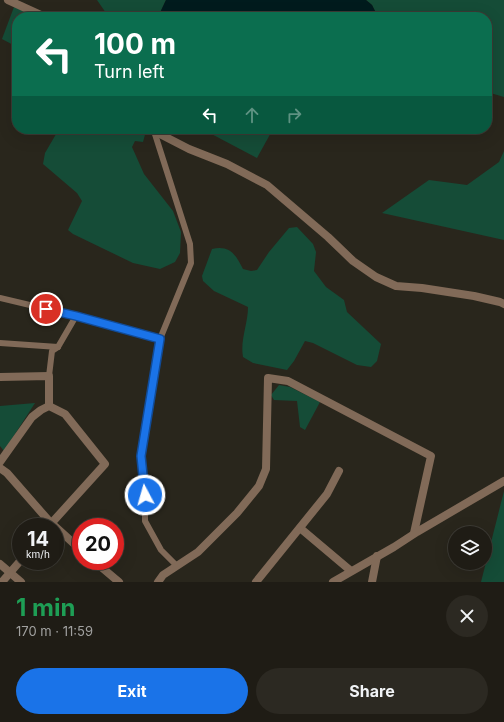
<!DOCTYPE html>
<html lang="en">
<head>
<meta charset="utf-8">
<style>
	body { margin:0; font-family:Inter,sans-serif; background:#2c2922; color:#f1f3f6; height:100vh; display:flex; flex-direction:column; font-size:15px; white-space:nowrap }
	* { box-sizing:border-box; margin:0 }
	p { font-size:13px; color:#a1a1a0 }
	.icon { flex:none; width:22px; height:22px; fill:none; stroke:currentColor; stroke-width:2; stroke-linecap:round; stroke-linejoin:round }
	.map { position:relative; height:582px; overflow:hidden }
	.panel { display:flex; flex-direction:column; background:#1f1c15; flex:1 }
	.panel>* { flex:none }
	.hud { position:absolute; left:12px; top:12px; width:480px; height:122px; border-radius:16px; box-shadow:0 4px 16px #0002,0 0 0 1px #3c3a34; background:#0b6e4f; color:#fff; overflow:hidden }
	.buttons { position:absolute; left:448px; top:526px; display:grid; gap:8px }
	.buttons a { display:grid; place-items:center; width:44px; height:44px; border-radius:50%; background:#1f1c15; box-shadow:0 4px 16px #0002,0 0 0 1px #3c3a34; font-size:20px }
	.speed { position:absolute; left:12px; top:518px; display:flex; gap:8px; font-size:20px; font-weight:700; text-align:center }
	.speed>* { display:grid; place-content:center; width:52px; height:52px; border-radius:50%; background:#1f1c15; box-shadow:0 4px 16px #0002,0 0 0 1px #3c3a34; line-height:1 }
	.speed small { font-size:10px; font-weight:400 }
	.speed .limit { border:6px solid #d22; background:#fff; color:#111 }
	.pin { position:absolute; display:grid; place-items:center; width:34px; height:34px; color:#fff; margin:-17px; border:2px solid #fff; border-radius:50%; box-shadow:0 1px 4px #0007 }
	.me { position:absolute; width:44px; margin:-22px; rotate:354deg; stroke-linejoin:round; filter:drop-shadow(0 0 3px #0008) }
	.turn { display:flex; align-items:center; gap:14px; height:84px; padding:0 16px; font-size:18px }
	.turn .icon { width:52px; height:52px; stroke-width:2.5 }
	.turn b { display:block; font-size:28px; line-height:34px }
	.lanes { display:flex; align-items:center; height:38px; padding:0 16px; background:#0003; justify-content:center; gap:20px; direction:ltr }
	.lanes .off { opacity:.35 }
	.round { display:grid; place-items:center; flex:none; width:42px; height:42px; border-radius:21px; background:#2c2922 }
	.summary { display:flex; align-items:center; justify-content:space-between; height:68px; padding:0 16px }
	h1 { font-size:24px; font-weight:700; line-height:30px; color:#1e9e55 }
	.button { display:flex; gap:8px; margin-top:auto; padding:8px 16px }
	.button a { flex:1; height:46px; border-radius:24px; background:#1a73e8; color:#fff; font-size:16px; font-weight:700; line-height:46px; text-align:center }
	.button a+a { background:#2c2922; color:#f1f3f6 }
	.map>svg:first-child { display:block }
	.green { fill:#154c37 }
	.water { fill:#001b1d }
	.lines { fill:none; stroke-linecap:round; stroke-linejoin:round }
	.lane { stroke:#816a58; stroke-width:6 }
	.street { stroke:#816a58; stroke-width:8 }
	.route-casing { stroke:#114b97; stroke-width:10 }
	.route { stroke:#1a73e8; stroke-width:7 }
</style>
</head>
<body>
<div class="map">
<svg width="504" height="582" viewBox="0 0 504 582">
	<rect width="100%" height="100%" fill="#29261c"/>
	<!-- green -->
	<g class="green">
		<polygon points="97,0 166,0 158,17 103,17 106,13"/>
		<polygon points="366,0 504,0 504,97 487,92 487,17 378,17 372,5"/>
		<polygon points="14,7 38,17 17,17 17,47 2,39"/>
		<polygon points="59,129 144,129 146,131 143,142 135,141 132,147 144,174 173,211 181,232 180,253 175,262 160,269 133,263 73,234 68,230 82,201 77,193 43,164 45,153"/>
		<polygon points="202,129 273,129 257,158"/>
		<polygon points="504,151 504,240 382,213 429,180 467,185 499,162"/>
		<path d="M297 227 313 244 316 252 314 271 326 287 344 300 347 312 381 344 377 361 371 367 357 365 313 343 305 341 294 361 287 370 253 363 243 357C240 340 248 324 248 307L214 291 203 281 202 276 212 249C230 245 236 255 243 269L251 271 257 270 269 252 289 228Z"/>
		<polygon points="279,385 290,387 320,402 305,430 300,427 297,401 274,400 271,395"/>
		<polygon points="35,403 4,451 0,446 0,406"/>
		<polygon points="504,491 504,582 481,582"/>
	</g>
	<!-- water -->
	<polygon class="water" points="166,0 366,0 372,5 378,17 158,17"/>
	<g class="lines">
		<!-- lane -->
		<g class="lane">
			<polyline points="0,298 76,316 58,347 52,351 49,376"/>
			<polyline points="76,316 160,339 191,263 190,244 154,131"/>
			<polyline points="160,339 141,456 145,495 145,521 161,550 177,566"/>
			<polyline points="0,343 58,347"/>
		</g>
		<!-- street -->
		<g class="street">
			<polyline points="8,0 45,17"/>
			<polyline points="152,129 154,131 189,149 227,164 267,185 328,237 353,261 376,277 396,286 422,288 474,296 500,302 504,304"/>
			<polyline points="0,377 49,376 49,406"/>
			<polyline points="0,462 32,417 41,410 49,406 65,414 105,464 48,527"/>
			<polyline points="0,468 7,473 49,521 81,550"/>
			<polyline points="300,528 351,571"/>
			<polyline points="94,561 119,582"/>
			<polyline points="0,564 21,582"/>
			<polyline points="2,582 21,560"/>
			<polyline points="158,582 163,575 198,552 237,513 259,486 266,469 268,378 288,381 431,456 414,533"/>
			<polyline points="256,582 327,494 339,471"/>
			<polyline points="333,582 394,547 417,532 504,481"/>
			<polyline points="372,582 377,556"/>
		</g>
	</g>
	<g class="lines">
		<!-- route casing -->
		<g class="route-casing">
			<polyline id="route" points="46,309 76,316 160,339 141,456 145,495"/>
		</g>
		<!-- route -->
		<use href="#route" class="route"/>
	</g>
</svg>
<div class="buttons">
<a><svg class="icon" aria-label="layers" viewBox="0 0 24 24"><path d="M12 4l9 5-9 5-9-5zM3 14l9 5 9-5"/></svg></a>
</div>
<div class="speed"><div>14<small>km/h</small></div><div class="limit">20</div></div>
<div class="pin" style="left:46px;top:309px;background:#d93025"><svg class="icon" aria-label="arrive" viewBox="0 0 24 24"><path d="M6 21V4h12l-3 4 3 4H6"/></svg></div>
<svg class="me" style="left:145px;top:495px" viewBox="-20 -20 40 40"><circle r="17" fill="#1a73e8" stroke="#fff" stroke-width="3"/><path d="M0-11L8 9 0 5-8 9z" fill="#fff"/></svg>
<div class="hud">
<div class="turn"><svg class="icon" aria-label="left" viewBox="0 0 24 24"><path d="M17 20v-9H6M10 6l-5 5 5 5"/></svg><div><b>100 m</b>Turn left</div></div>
<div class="lanes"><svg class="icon" aria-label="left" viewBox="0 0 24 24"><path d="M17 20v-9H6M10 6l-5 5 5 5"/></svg><svg class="icon off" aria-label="ahead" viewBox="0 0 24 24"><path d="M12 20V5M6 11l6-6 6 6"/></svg><svg class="icon off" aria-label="right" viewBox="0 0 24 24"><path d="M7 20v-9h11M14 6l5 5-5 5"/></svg></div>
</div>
</div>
<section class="panel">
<div class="summary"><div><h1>1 min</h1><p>170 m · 11:59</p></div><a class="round"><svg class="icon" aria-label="close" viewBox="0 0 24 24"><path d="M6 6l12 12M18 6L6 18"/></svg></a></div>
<div class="button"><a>Exit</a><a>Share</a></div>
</section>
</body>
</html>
